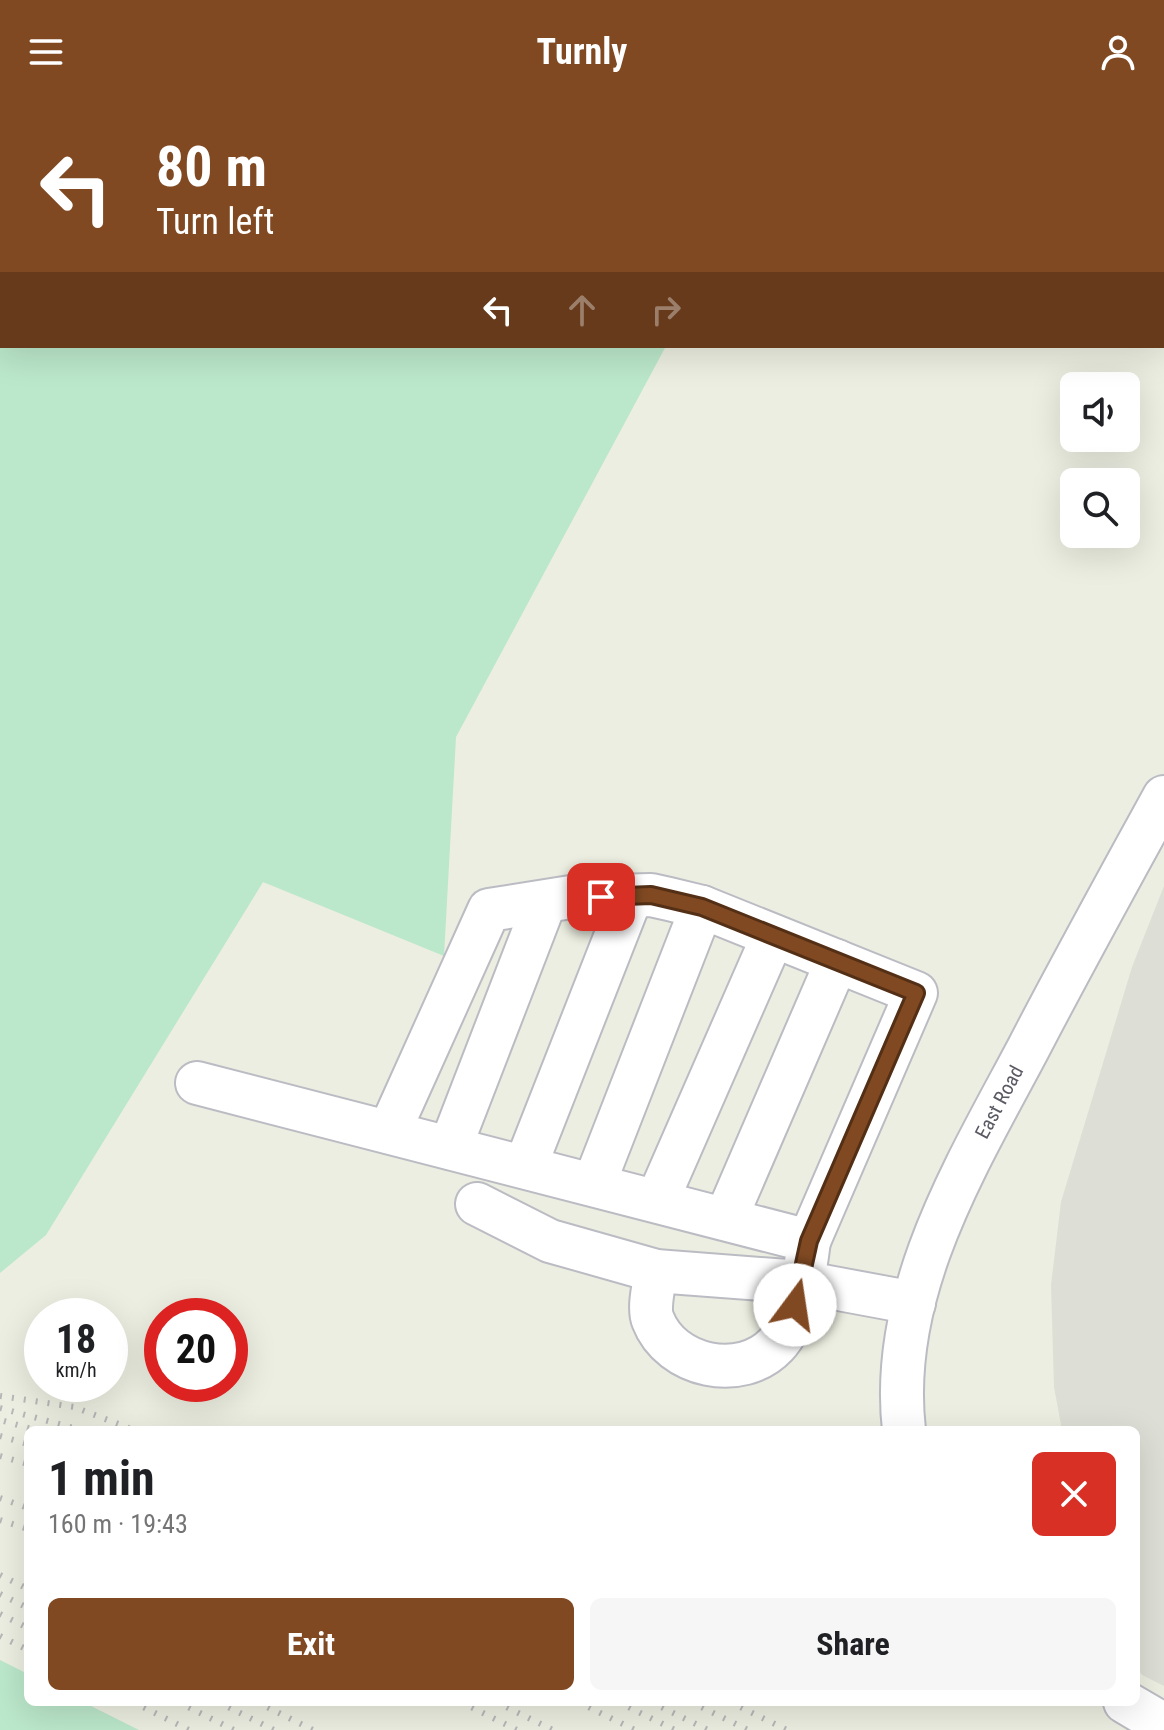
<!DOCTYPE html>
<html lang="en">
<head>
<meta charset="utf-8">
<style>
	body { margin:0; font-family:"Roboto Condensed",sans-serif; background:#f6f6f6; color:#202124; height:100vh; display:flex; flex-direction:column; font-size:30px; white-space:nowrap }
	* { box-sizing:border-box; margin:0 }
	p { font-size:26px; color:#757577 }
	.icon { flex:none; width:44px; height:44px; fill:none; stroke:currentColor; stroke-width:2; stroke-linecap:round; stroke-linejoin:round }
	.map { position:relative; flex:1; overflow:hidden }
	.details { position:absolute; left:24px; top:1322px; width:1116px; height:280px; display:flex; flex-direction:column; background:#fff; border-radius:12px; box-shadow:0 8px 32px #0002 }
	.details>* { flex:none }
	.banner { position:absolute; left:0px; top:0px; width:1164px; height:244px; box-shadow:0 8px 32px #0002; background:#804922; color:#fff; overflow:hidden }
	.controls { position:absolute; left:1060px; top:268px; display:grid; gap:16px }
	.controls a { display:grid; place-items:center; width:80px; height:80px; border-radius:12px; background:#fff; box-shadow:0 8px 32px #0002; font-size:40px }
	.speed { position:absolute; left:24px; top:1194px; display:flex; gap:16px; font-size:40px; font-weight:700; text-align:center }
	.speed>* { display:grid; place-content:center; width:104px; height:104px; border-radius:50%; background:#fff; box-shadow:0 8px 32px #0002; line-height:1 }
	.speed small { font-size:20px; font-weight:400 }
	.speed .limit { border:12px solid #d22; background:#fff; color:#111 }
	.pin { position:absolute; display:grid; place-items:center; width:68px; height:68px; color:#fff; margin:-34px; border-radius:16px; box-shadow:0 4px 12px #0006 }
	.me { position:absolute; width:88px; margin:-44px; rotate:14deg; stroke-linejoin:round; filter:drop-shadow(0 0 6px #0008) }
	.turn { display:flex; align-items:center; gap:28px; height:168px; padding:0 24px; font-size:36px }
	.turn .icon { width:104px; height:104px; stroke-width:2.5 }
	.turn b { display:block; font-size:56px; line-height:68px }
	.lanes { display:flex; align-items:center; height:76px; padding:0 24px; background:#0003; justify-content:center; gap:40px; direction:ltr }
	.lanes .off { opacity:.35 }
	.round { display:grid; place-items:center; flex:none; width:84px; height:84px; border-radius:12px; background:#f6f6f6 }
	.overview { display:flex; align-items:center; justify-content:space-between; height:136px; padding:0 24px }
	h1 { font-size:48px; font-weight:700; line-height:60px }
	.action { display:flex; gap:16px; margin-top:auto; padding:16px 24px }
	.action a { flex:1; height:92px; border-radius:12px; background:#804922; color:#fff; font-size:32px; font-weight:700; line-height:92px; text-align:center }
	.action a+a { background:#f6f6f6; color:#202124 }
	header { display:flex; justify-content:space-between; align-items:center; height:104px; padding:0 24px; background:#804922; color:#fff; font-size:36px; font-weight:700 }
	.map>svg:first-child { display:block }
	.industrial { fill:#ddded5 }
	.green { fill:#bbe7ca }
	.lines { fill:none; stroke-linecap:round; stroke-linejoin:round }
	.minor-casing { stroke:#bbbcc3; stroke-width:46 }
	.minor { stroke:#fff; stroke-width:42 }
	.rail { stroke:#b7b7b8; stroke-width:6; stroke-dasharray:2 10; stroke-linecap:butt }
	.route-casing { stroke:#532f16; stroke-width:20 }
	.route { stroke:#804922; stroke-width:14 }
	.labels { text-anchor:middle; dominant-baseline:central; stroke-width:8; stroke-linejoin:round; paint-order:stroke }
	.street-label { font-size:20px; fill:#595a63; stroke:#fff }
</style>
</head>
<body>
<header><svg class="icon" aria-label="menu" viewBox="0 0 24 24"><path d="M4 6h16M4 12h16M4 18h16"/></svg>Turnly<svg class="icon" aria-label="person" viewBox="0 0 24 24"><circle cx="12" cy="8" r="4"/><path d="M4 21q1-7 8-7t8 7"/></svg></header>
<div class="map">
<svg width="1164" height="1626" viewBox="0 0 1164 1626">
	<rect width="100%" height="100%" fill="#eceee1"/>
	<!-- industrial -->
	<polygon class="industrial" points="1164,782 1164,1582 1142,1571 1136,1562 1136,1326 1062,1326 1054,1283 1051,1181 1061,1098 1132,863"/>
	<!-- green -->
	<g class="green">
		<polygon points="0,0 802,0 2,2 2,242 666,242 456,633 444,852 263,778 46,1131 0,1169"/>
		<polygon points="0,1556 28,1570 28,1598 83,1598 139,1626 0,1626"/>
	</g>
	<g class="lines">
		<!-- minor casing -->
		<g class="minor-casing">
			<g id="minor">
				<polyline points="1042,2 1043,0"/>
				<polyline points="1162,131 1164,132"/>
				<path d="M197 979 809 1137C805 1169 798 1218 776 1241 741 1278 671 1263 653 1216 648 1204 654 1181 656 1167"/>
				<polyline points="389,1028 489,806 571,793 651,791 669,795 702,803 916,889 809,1137"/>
				<polyline points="450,1044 545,798"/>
				<polyline points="525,1063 631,793"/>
				<polyline points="594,1080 702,803"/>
				<polyline points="657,1097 773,832"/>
				<polyline points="477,1100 550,1137 656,1167 801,1178 914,1199"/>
				<polyline points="726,1114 837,857"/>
				<path d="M904 1326C888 1188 966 1062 1028 945 1072 860 1118 777 1164 693"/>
				<polyline points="1125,1598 1164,1621"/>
			</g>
		</g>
		<!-- minor -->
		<use href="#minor" class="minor"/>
		<!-- rail -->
		<g class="rail">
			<polyline points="0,1292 74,1303 134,1326"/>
			<polyline points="0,1304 81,1326"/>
			<polyline points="4,1317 35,1326"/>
			<polyline points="0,1332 28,1340"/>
			<polyline points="0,1352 28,1360"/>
			<polyline points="0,1394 28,1404"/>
			<polyline points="0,1416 28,1425"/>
			<polyline points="0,1471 28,1485"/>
			<polyline points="0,1490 28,1504"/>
			<polyline points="0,1510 28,1524"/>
			<polyline points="0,1532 28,1546"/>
			<polyline points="133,1598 189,1626"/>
			<polyline points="178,1598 234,1626"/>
			<polyline points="218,1598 274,1626"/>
			<polyline points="257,1598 313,1626"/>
			<polyline points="461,1598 517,1626"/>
			<polyline points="496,1598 553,1626"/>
			<polyline points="578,1598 635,1626"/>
			<polyline points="618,1598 675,1626"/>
			<polyline points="651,1598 708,1626"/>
			<polyline points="691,1598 748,1626"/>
			<polyline points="730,1598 787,1626"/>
		</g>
	</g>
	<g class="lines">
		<!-- route casing -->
		<g class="route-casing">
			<polyline id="route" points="601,793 651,791 702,803 916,889 809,1137 795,1201"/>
		</g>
		<!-- route -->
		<use href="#route" class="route"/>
	</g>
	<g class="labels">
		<!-- street labels -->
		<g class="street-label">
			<text transform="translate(999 998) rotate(-62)">East Road</text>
		</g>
	</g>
</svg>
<div class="controls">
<a><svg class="icon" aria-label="sound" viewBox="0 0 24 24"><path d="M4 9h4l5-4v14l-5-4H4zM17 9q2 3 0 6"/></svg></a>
<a><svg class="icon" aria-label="search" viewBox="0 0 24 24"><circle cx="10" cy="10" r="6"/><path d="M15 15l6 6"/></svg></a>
</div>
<div class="speed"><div>18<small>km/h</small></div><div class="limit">20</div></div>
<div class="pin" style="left:601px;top:793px;background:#d93025"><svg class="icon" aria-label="arrive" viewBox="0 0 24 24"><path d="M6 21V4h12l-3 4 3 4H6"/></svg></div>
<svg class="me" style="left:795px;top:1201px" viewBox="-20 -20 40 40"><circle r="19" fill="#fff"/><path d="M0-13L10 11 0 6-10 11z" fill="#804922"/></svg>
<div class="banner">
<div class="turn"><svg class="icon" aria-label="left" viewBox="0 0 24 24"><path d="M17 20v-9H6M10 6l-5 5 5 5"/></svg><div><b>80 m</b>Turn left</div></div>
<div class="lanes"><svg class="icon" aria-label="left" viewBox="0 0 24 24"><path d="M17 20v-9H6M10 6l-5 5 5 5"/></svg><svg class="icon off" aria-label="ahead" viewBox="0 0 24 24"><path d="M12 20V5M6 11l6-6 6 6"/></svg><svg class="icon off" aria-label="right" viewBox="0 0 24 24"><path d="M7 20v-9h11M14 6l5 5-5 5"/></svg></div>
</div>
<section class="details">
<div class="overview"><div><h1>1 min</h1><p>160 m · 19:43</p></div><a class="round" style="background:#d93025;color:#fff"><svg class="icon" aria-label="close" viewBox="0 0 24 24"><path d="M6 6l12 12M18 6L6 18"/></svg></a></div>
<div class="action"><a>Exit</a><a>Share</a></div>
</section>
</div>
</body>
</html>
